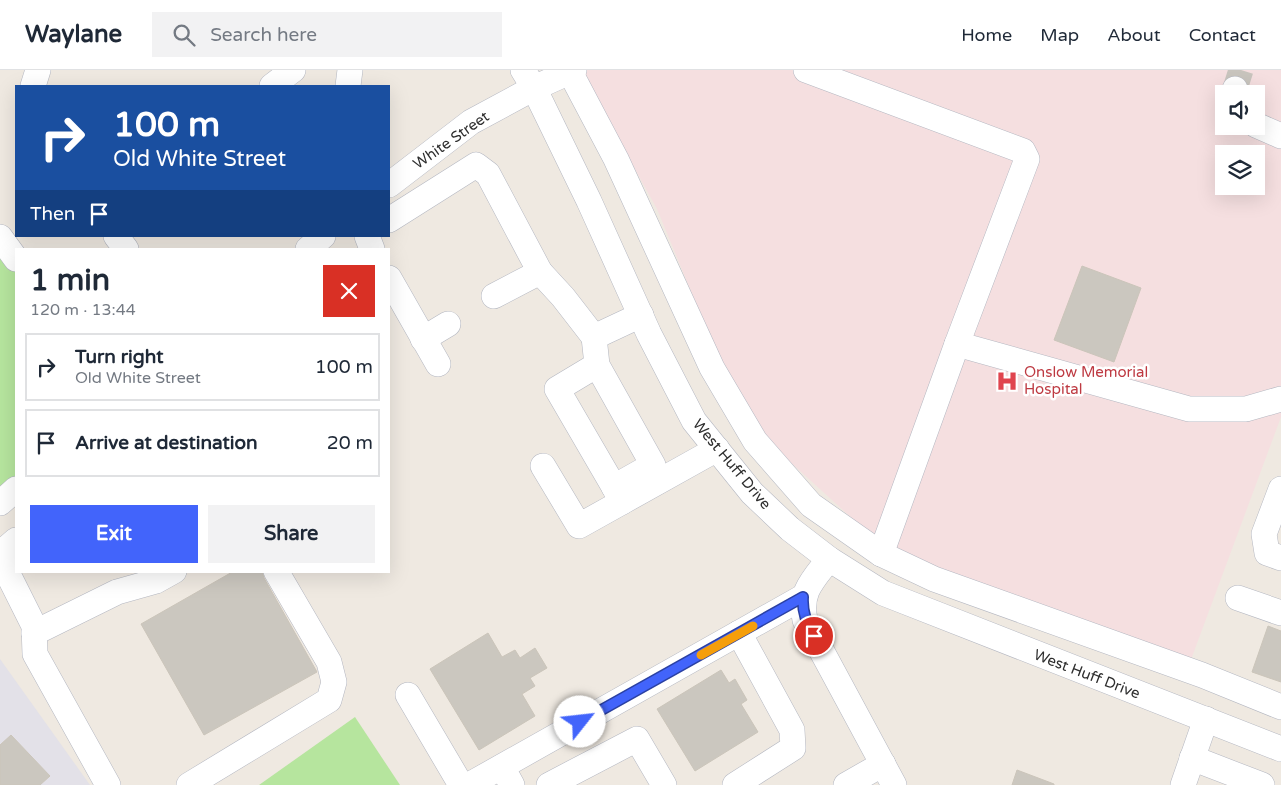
<!DOCTYPE html>
<html lang="en">
<head>
<meta charset="utf-8">
<style>
	body { margin:0; font-family:"Varela Round",sans-serif; background:#f2f2f3; color:#1f2937; height:100vh; display:flex; flex-direction:column; font-size:19px; white-space:nowrap }
	* { box-sizing:border-box; margin:0 }
	p { font-size:16px; color:#747a83 }
	.icon { flex:none; width:28px; height:28px; fill:none; stroke:currentColor; stroke-width:2; stroke-linecap:round; stroke-linejoin:round }
	.map { position:relative; flex:1; overflow:hidden }
	.panel { position:absolute; left:15px; top:178px; width:375px; height:325px; display:flex; flex-direction:column; background:#fff; border-radius:0px; box-shadow:0 5px 20px #0002 }
	.panel>* { flex:none }
	.hud { position:absolute; left:15px; top:15px; width:375px; height:152px; border-radius:0px; box-shadow:0 5px 20px #0002; background:#1a4fa0; color:#fff; overflow:hidden }
	.fabs { position:absolute; left:1215px; top:15px; display:grid; gap:10px }
	.fabs a { display:grid; place-items:center; width:50px; height:50px; border-radius:0px; background:#fff; box-shadow:0 5px 20px #0002; font-size:25px }
	.pin { position:absolute; display:grid; place-items:center; width:42px; height:42px; color:#fff; margin:-21px; border:2px solid #fff; border-radius:50%; box-shadow:0 1px 5px #0007 }
	.me { position:absolute; width:55px; margin:-28px; rotate:61deg; stroke-linejoin:round; filter:drop-shadow(0 0 4px #0008) }
	.turn { display:flex; align-items:center; gap:18px; height:105px; padding:0 15px; font-size:22px }
	.turn .icon { width:65px; height:65px; stroke-width:2.5 }
	.turn b { display:block; font-size:35px; line-height:42px }
	.then { display:flex; align-items:center; height:48px; padding:0 15px; background:#0003; gap:10px; font-size:19px }
	.round { display:grid; place-items:center; flex:none; width:52px; height:52px; border-radius:0px; background:#f2f2f3 }
	.overview { display:flex; align-items:center; justify-content:space-between; height:85px; padding:0 15px }
	h1 { font-size:30px; font-weight:700; line-height:38px }
	.action { display:flex; gap:10px; margin-top:auto; padding:10px 15px }
	.action a { flex:1; height:58px; border-radius:0px; background:#4264fb; color:#fff; font-size:20px; font-weight:700; line-height:58px; text-align:center }
	.action a+a { background:#f2f2f3; color:#1f2937 }
	ul { padding:0; list-style:none }
	li { display:flex; align-items:center; gap:15px; height:68px; margin:0 10px 8px; padding:0 5px; border:2px solid #e0e1e3; border-radius:0px }
	li div { flex:1 }
	li b { display:block; font-size:19px }
	li em { font-style:normal }
	header { display:flex; align-items:center; gap:30px; box-sizing:border-box; height:70px; padding:0 25px; background:#fff; border-bottom:1px solid #e0e1e3 }
	header strong { font-size:24px }
	nav { display:flex; gap:28px; margin-inline-start:auto; font-size:18px }
	.search { width:350px; height:45px; background:#f2f2f3; display:flex; align-items:center; gap:12px; box-sizing:border-box; padding:0 18px; border-radius:0px; color:#747a83; font-size:19px }
	.map>svg:first-child { display:block }
	.industrial { fill:#e3e1e8 }
	.medical { fill:#f5dfe0; fill-rule:evenodd }
	.green { fill:#b6e59e }
	.building { fill:#cbc7bf; stroke:#cbc5ba }
	.lines { fill:none; stroke-linecap:round; stroke-linejoin:round }
	.minor-tunnel { stroke:#c8c4bd; stroke-width:25; stroke-dasharray:25 12; stroke-linecap:butt }
	.minor-casing { stroke:#b4b7c1; stroke-width:26 }
	.minor { stroke:#fff; stroke-width:25 }
	.route-casing { stroke:#2b41a3; stroke-width:12 }
	.route { stroke:#4264fb; stroke-width:9 }
	.slow { stroke:#f59e0b; stroke-width:9 }
	.labels { text-anchor:middle; dominant-baseline:central; stroke-width:5; stroke-linejoin:round; paint-order:stroke }
	.street-label { font-size:15px; fill:#2e2e2e; stroke:#fff }
	.health-label { font-size:15px; fill:#be3a42; stroke:#fff; text-anchor:start }
</style>
</head>
<body>
<header>
<strong>Waylane</strong>
<div class="search"><svg class="icon" aria-label="search" viewBox="0 0 24 24"><circle cx="10" cy="10" r="6"/><path d="M15 15l6 6"/></svg>Search here</div>
<nav><a>Home</a><a>Map</a><a>About</a><a>Contact</a></nav>
</header>
<div class="map">
<svg width="1281" height="715" viewBox="0 0 1281 715">
	<rect width="100%" height="100%" fill="#efe9e1"/>
	<!-- industrial -->
	<polygon class="industrial" points="0,589 90,715 0,715"/>
	<!-- medical -->
	<path class="medical" d="M580 0H1281V347L1189 595 908 490 855 451 766 370 713 275 657 139ZM1224 24H1256V56H1224ZM1224 84H1256V116H1224Z"/>
	<!-- green -->
	<g class="green">
		<polygon points="0,169 16,190 16,419 0,433"/>
		<polygon points="355,647 400,715 259,715"/>
	</g>
	<!-- building -->
	<g class="building">
		<polygon points="1082,196 1141,218 1114,292 1054,270"/>
		<polygon points="234,501 262,501 264,508 317,602 204,665 141,554"/>
		<polygon points="1268,556 1281,561 1281,612 1252,602"/>
		<polygon points="488,563 502,587 515,580 520,588 535,578 547,598 530,608 535,616 522,624 535,646 479,680 430,599"/>
		<polygon points="721,600 729,613 735,609 747,630 741,634 758,662 695,701 657,639"/>
		<polygon points="11,665 50,706 40,715 0,715 0,675"/>
		<polygon points="1017,700 1054,714 1054,715 1012,715"/>
	</g>
	<g class="lines">
		<!-- minor-tunnel -->
		<polyline class="minor-tunnel" points="1235,19 1241,0"/>
		<!-- minor casing -->
		<g class="minor-casing">
			<g id="minor">
				<polyline points="523,0 534,18 589,131 649,264 694,351 752,423 790,459 829,489 883,523 1281,679"/>
				<polyline points="569,0 616,89 712,298 755,371 811,435 881,484 934,509 1202,605 1281,637"/>
				<polyline points="806,0 1023,81 1027,89 957,274 1189,339 1246,339 1281,329"/>
				<polyline points="33,16 38,0"/>
				<polyline points="272,16 293,0"/>
				<polyline points="348,16 350,0"/>
				<polyline points="1234,24 1235,19"/>
				<polyline points="1256,55 1281,66"/>
				<polyline points="389,115 471,52 534,18 574,0"/>
				<polyline points="389,150 476,95 488,104 540,202 563,227 594,267"/>
				<polyline points="116,166 126,179"/>
				<polyline points="367,166 372,179"/>
				<polyline points="0,167 16,189"/>
				<polyline points="308,179 323,166"/>
				<polyline points="389,208 438,294"/>
				<polyline points="494,226 540,202"/>
				<polyline points="423,269 448,254"/>
				<polyline points="597,295 557,319 614,417 653,395 597,295 594,267 641,245"/>
				<polyline points="543,396 579,456 622,432"/>
				<polyline points="614,417 622,432 717,379"/>
				<polyline points="1281,419 1264,464 1267,483 1281,488"/>
				<polyline points="0,433 16,419"/>
				<polyline points="16,470 1,483 10,508 34,556 35,584 108,715"/>
				<polyline points="881,484 957,274"/>
				<path d="M829 489C813 510 799 522 805 550L894 715"/>
				<polyline points="1238,528 1281,543"/>
				<polyline points="34,563 117,522 156,511 174,501"/>
				<polyline points="408,625 461,715"/>
				<polyline points="1192,688 1262,715"/>
				<polyline points="502,697 512,715"/>
				<polyline points="189,715 329,630 334,612 329,592 276,501"/>
				<polyline points="469,715 803,527"/>
				<polyline points="549,715 637,669 664,715"/>
				<polyline points="735,715 793,678 792,660 739,563"/>
				<polyline points="846,715 883,694"/>
				<polyline points="1183,715 1206,649"/>
			</g>
		</g>
		<!-- minor -->
		<use href="#minor" class="minor"/>
	</g>
	<g class="lines">
		<!-- route casing -->
		<g class="route-casing">
			<path id="route" d="M580 652 803 527C802 543 807 553 814 566"/>
		</g>
		<!-- route -->
		<use href="#route" class="route"/>
		<!-- slow -->
		<polyline class="slow" points="701,585 753,556"/>
	</g>
	<!-- icons -->
	<defs>
		<g id="hospital-bare" transform="scale(1.725)"><path d="M-5-5h3v3.5h4V-5h3V5h-3V1.5h-4V5h-3Z" fill="#e0444e" stroke="#fff" stroke-width="2.5" paint-order="stroke"/></g>
	</defs>
	<g fill-rule="evenodd">
		<use href="#hospital-bare" x="1007" y="311"/>
	</g>
	<g class="labels">
		<!-- street labels -->
		<g class="street-label">
			<text transform="translate(451 70) rotate(-35)">White Street</text>
			<text transform="translate(732 394) rotate(50)">West Huff Drive</text>
			<text transform="translate(1087 604) rotate(21)">West Huff Drive</text>
		</g>
		<!-- health labels -->
		<g class="health-label">
			<text x="1024" y="302">Onslow Memorial<tspan x="1024" dy="17">Hospital</tspan></text>
		</g>
	</g>
</svg>
<div class="fabs">
<a><svg class="icon" aria-label="sound" viewBox="0 0 24 24"><path d="M4 9h4l5-4v14l-5-4H4zM17 9q2 3 0 6"/></svg></a>
<a><svg class="icon" aria-label="layers" viewBox="0 0 24 24"><path d="M12 4l9 5-9 5-9-5zM3 14l9 5 9-5"/></svg></a>
</div>
<div class="pin" style="left:814px;top:566px;background:#d93025"><svg class="icon" aria-label="arrive" viewBox="0 0 24 24"><path d="M6 21V4h12l-3 4 3 4H6"/></svg></div>
<svg class="me" style="left:580px;top:652px" viewBox="-20 -20 40 40"><circle r="19" fill="#fff"/><path d="M0-13L10 11 0 6-10 11z" fill="#4264fb"/></svg>
<div class="hud">
<div class="turn"><svg class="icon" aria-label="right" viewBox="0 0 24 24"><path d="M7 20v-9h11M14 6l5 5-5 5"/></svg><div><b>100 m</b>Old White Street</div></div>
<div class="then">Then<svg class="icon" aria-label="arrive" viewBox="0 0 24 24"><path d="M6 21V4h12l-3 4 3 4H6"/></svg></div>
</div>
<section class="panel">
<div class="overview"><div><h1>1 min</h1><p>120 m · 13:44</p></div><a class="round" style="background:#d93025;color:#fff"><svg class="icon" aria-label="close" viewBox="0 0 24 24"><path d="M6 6l12 12M18 6L6 18"/></svg></a></div>
<ul>
<li><svg class="icon" aria-label="right" viewBox="0 0 24 24"><path d="M7 20v-9h11M14 6l5 5-5 5"/></svg><div><b>Turn right</b><p>Old White Street</p></div><em>100 m</em></li>
<li><svg class="icon" aria-label="arrive" viewBox="0 0 24 24"><path d="M6 21V4h12l-3 4 3 4H6"/></svg><div><b>Arrive at destination</b></div><em>20 m</em></li>
</ul>
<div class="action"><a>Exit</a><a>Share</a></div>
</section>
</div>
</body>
</html>
